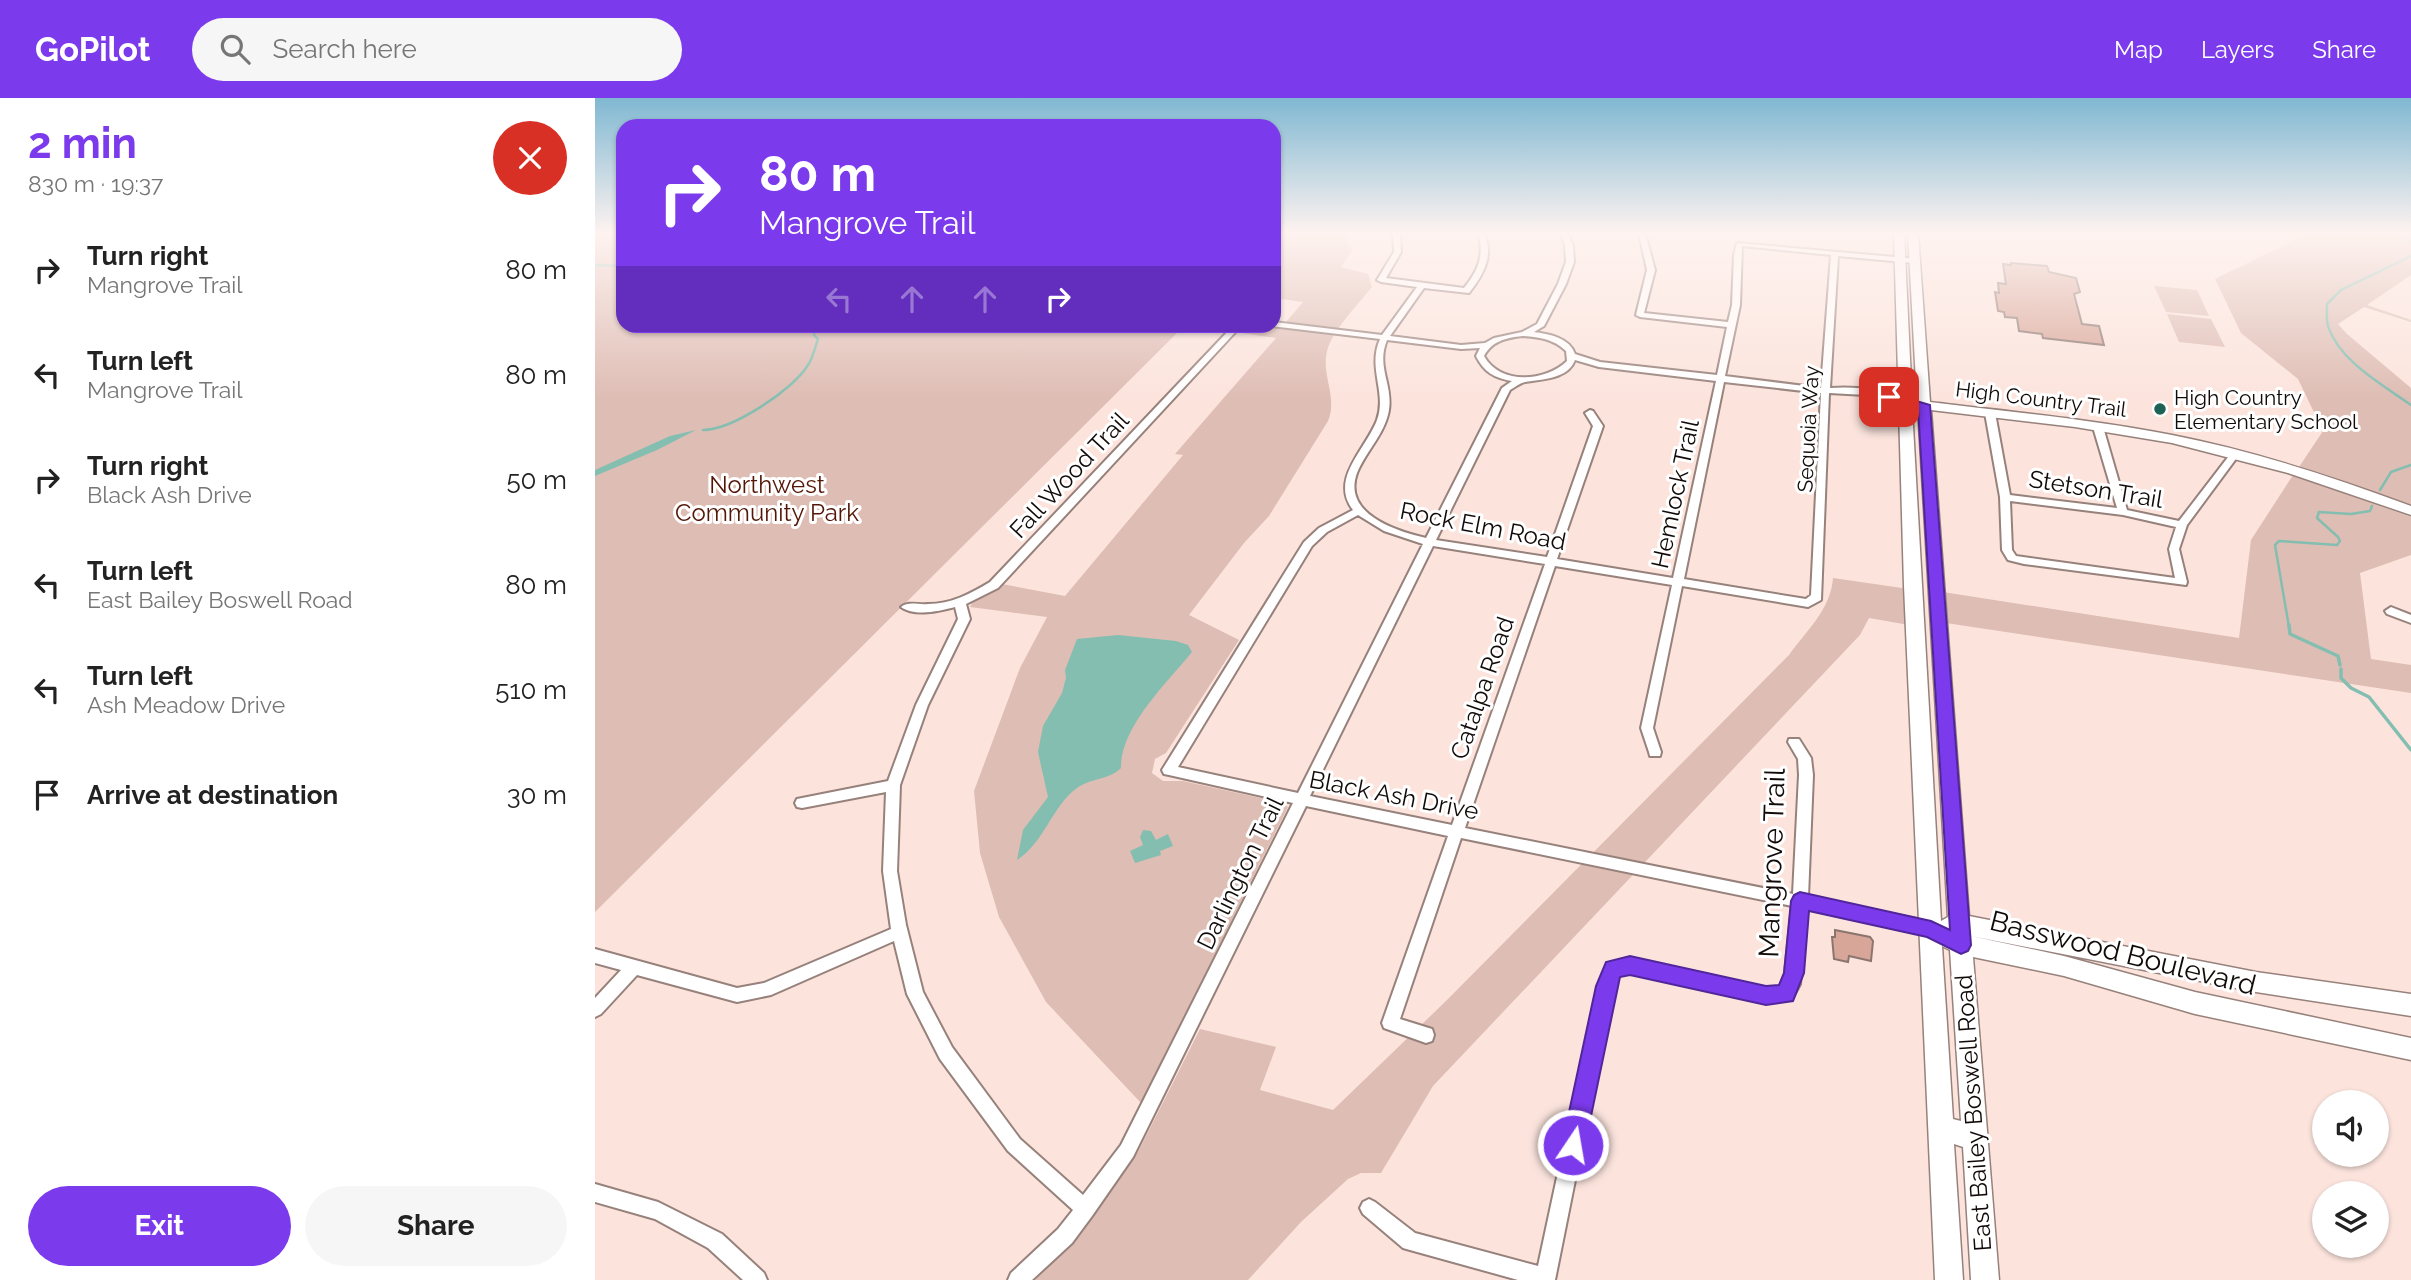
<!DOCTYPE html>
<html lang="en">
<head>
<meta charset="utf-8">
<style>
	body { margin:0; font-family:Raleway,sans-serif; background:#f6f6f6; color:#222; height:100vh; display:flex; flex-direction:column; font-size:26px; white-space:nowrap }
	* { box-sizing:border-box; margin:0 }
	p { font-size:23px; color:#767676 }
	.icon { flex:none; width:38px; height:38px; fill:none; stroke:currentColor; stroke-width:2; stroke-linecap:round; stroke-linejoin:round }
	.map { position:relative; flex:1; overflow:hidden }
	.sheet { display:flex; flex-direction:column; background:#fff; width:595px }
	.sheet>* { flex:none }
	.guide { position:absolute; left:21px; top:21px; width:665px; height:214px; border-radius:21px; box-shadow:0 2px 5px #0004; background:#7c3aed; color:#fff; overflow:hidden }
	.fabs { position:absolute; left:1717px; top:992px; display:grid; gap:14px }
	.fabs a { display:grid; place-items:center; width:77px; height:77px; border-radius:50%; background:#fff; box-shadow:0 2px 5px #0004; font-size:35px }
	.pin { position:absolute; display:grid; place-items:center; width:60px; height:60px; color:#fff; margin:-30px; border-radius:14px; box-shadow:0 4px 10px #0006 }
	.me { position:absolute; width:77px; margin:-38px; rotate:12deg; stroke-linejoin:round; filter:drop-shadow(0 0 5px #0008) }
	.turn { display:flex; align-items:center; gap:24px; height:147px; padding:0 28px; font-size:32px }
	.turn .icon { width:91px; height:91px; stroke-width:2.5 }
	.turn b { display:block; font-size:49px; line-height:60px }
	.lanes { display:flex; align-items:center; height:66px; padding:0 28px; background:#0003; justify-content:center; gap:35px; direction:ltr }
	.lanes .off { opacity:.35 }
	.round { display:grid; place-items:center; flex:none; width:74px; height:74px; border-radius:37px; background:#f6f6f6 }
	.head { display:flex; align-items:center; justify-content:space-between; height:119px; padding:0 28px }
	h1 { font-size:42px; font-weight:700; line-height:52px; color:#7c3aed }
	.button { display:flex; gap:14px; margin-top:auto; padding:14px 28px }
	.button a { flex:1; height:80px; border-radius:42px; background:#7c3aed; color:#fff; font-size:28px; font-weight:700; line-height:80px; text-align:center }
	.button a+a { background:#f6f6f6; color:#222 }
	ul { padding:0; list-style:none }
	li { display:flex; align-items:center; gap:21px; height:105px; padding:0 28px }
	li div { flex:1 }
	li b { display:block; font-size:26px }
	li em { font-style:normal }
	header { display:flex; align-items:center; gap:42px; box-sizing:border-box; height:98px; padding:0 35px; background:#7c3aed; color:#fff }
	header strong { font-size:33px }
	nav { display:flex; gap:38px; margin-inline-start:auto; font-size:24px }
	.search { width:490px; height:63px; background:#f6f6f6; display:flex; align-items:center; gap:18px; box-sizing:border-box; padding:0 24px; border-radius:38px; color:#767676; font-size:26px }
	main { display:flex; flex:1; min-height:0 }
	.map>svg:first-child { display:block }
	.green { fill:#debdb4 }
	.water { fill:#84beb0 }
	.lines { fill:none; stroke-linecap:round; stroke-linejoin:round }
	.stream-far1 { stroke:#84beb0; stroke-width:2.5 }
	.stream { stroke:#84beb0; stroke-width:3.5 }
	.building { fill:#d8a698; stroke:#8b756f; stroke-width:2 }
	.street-casing { stroke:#97817b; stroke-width:4 }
	.secondary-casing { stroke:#97817b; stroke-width:3 }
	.street { fill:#fff; fill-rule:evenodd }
	.secondary { fill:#fff; fill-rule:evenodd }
	.route { fill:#7c3aed; stroke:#51269a; stroke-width:2 }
	.poi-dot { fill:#1c6356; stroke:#fff; stroke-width:2.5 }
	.labels { text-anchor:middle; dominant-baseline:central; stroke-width:6; stroke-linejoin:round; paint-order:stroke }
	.far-poi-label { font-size:21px; fill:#110a08; stroke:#fff; text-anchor:start }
	.far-street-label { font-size:21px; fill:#110a08; stroke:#fff }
	.street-label { font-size:24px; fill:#110a08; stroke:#fff }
	.park-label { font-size:24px; fill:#531606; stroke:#fff }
	.near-street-label { font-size:28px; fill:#110a08; stroke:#fff }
</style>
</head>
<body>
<header>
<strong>GoPilot</strong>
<div class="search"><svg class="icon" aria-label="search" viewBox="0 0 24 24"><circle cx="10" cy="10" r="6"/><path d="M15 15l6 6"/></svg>Search here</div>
<nav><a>Map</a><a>Layers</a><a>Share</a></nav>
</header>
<main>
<section class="sheet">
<div class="head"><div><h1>2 min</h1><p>830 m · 19:37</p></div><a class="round" style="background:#d93025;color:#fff"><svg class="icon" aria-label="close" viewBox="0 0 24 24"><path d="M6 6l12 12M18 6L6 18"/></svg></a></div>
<ul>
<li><svg class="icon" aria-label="right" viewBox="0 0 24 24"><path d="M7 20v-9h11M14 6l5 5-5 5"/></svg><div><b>Turn right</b><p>Mangrove Trail</p></div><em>80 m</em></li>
<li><svg class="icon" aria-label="left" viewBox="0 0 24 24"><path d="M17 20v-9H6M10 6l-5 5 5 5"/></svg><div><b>Turn left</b><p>Mangrove Trail</p></div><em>80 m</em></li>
<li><svg class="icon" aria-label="right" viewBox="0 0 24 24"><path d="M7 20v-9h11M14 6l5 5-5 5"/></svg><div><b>Turn right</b><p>Black Ash Drive</p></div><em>50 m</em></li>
<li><svg class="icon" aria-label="left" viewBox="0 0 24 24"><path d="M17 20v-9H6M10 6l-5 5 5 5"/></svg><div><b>Turn left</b><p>East Bailey Boswell Road</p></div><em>80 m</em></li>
<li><svg class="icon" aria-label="left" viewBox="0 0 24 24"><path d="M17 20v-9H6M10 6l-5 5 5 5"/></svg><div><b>Turn left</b><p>Ash Meadow Drive</p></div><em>510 m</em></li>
<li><svg class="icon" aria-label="arrive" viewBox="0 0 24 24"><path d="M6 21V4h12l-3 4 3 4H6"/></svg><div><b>Arrive at destination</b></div><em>30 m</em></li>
</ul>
<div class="button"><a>Exit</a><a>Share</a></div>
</section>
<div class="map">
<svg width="1816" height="1182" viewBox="0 0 1816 1182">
	<rect width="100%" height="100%" fill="#fce4dd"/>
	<!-- green -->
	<g class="green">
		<polygon points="0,135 28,135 28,228 589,228 0,814"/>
		<path d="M679 135H753L752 144 758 151 746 169 773 176 777 189C764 205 737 233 732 253 726 277 743 300 733 323L674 418 649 445 594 517 644 542 571 655 560 661 557 675 568 683H588L688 705 693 709 546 1005 451 904 404 819 385 755 379 693 425 570 452 519 375 509 377 505 407 486 470 498 588 357 580 356 681 240 640 234 648 228 686 230 708 204 679 200Z"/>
		<polygon points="1714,135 1816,135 1816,177 1772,207 1816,222 1816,224 1769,209 1743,226 1752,236 1816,290 1816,408 1704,369 1728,333 1703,281 1646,235 1620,181"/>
		<polygon points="1559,188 1602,192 1614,218 1571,214"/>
		<polygon points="1572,216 1616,221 1630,249 1584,244"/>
		<polygon points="1698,377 1816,419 1816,457 1765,475 1776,561 1816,567 1816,595 1351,525 1348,494 1644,540 1656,442"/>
		<path d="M1238 480 1314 491V527L1274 520 1265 537 838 988 786 1075H766L753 1081 706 1124 653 1182H440L471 1151 543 1054 605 931 681 949 665 992 738 1012 852 902 1194 557C1211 533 1236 511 1238 480Z"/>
	</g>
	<!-- water -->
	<g class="water">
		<polygon points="101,332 62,352 0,378 0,372 75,338"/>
		<path d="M523 537 581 543 593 547 597 554C572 585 525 629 526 670 514 682 496 680 482 690 457 708 449 745 422 762L428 732 453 699 443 654 448 628 467 595 471 580 470 572 482 541Z"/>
		<polygon points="548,732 556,733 561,742 573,736 578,748 565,753 566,757 540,765 535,753 548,747 545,739"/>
	</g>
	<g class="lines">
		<!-- stream-far1 -->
		<g class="stream-far1">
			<polyline points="1800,135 1816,143"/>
			<path d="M1816 158 1746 192 1732 206C1732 213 1731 221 1733 228 1744 263 1788 287 1816 307"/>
			<polyline points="0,167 28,168"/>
			<path d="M108 332C137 332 198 292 213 267 218 260 220 249 223 241L219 237 220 228"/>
			<polyline points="1785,392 1796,374 1816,367"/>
			<polyline points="1694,529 1680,447 1684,443 1742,447 1745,443 1743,439 1722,420 1724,414 1756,416 1775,413 1777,408"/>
		</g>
		<!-- stream -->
		<g class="stream">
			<polyline points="1694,527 1695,536 1743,558 1745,567"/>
			<polyline points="1746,571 1746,580 1756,590 1774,599 1816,652"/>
		</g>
	</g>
	<!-- building -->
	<g class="building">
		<polygon points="1416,165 1452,168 1454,174 1481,180 1485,194 1479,196 1487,226 1504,228 1509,247 1448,240 1447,236 1424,233 1422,220 1410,219 1409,214 1403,213 1400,194 1404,195 1403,185 1411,186 1408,166 1416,167"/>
		<polygon points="1240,832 1275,839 1278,843 1276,863 1254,858 1253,864 1239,861 1237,839 1240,839"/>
	</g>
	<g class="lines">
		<!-- street casing -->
		<g class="street-casing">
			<g id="street">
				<path d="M798 135H807L805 137 806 154 791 180 869 190C883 173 890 157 883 135H889C899 158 889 176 874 195L829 190 795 238 866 247 890 245 899 240 927 234 942 226 963 186 971 164 970 148 966 135H972L978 148 979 164 971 186 949 228 939 234C954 236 975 240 980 256L1005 264 1122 277 1132 229 1045 219 1041 217 1052 172 1044 135H1050L1060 172 1049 215 1133 224 1137 207 1139 157 1142 145 1322 161V165H1319L1243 158 1235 290C1259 288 1294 291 1315 305L1311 308 1271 297 1234 295 1226 502 1213 509 1087 488 1058 630 1066 654 1065 658H1055L1054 654 1046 630 1077 487 960 468 870 730 1198 796 1204 677 1203 661 1193 644 1194 641H1204L1216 660 1218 677 1213 799 1336 824 1341 826 1344 831 1341 836 1336 838 1212 811 1205 886 1197 901 1171 905 1035 875 1023 877 1019 888 960 1182H923L815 1152 808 1150 768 1116 765 1110 768 1104 774 1101 780 1104 820 1135 943 1168 1003 888 1013 866 1035 861 1171 891 1186 889 1189 884 1197 808 866 740 805 921 837 931 839 937 837 943 831 945 789 930 787 925 853 738 711 708 538 1059 497 1118 477 1145 437 1182H413L416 1175 463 1131 478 1112 413 1053 345 961 312 896 299 843 176 897 142 904 42 877 6 916 0 919V900L26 872 0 865V851L142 890 169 885 296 831 288 773 291 694 207 710 202 709 200 705 202 701 207 700 293 683 321 607 363 521 360 509C345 513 320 519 306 509 313 503 323 507 333 506 356 506 375 496 395 484L638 228H646L403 490 371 506 375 521 333 607 305 687 302 773 311 827 328 894 357 949 425 1041 488 1097 526 1047 698 705 574 677 569 676 567 672 709 444 724 430 758 412C734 381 771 351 782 322 792 294 772 270 785 241L676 228H679V224L787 237 822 189 786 184 782 182 799 154ZM1147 148 1236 157 1226 290 1130 278 1145 207ZM927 238C944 239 958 241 971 253L972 263C950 284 905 287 889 258 897 243 911 240 927 238ZM792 242 866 251 885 250 881 258C889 274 899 280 917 283L907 290 831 440C801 433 747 416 762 375 771 353 790 336 794 312 798 286 781 269 792 242ZM980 262 1004 269 1121 283 1078 480 962 461 1008 328 998 313 995 312 990 315 998 328 952 459 841 442 915 292C920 289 925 285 930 284 948 281 973 281 980 262ZM1129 284 1226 295 1216 497 1211 501 1089 481ZM763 417 789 433 828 446 703 695 583 669 717 448 732 434ZM838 448 950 466 857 727 715 698Z"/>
				<path d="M1395 312 1400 315 1415 397 1522 410 1498 329 1503 326 1508 329 1532 412 1584 423 1637 354H1643V358L1592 427 1584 451 1592 484 1591 487 1429 466 1413 462 1407 452 1405 399 1390 315ZM1415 403 1528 417 1581 429 1574 451 1580 480 1421 458 1417 452Z"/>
				<polygon points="1796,509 1816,517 1816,525 1792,516 1790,513"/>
				<polygon points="0,1086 63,1104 127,1136 169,1175 172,1182 148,1182 113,1150 60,1121 0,1104"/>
			</g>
		</g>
		<!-- secondary casing -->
		<g class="secondary-casing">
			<path id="secondary" d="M1299 135H1309L1317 303H1322L1313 135H1323L1335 304C1416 314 1497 321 1577 337 1659 353 1738 379 1816 408V417L1693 375 1577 345 1480 329 1336 312 1374 818 1661 874 1816 896V918L1661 894 1376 838 1469 858 1600 894 1816 940V962L1600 916 1469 878 1378 859 1404 1182H1376L1368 1049 1359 1046 1368 1182H1340L1309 488ZM1317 310H1323L1353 819 1346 823ZM1347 848 1355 852 1366 1023 1358 1021Z"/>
		</g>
		<!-- street -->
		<use href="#street" class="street"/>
		<!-- secondary -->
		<use href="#secondary" class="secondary"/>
	</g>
	<!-- sky -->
	<linearGradient id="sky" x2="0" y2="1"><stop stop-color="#80b8d2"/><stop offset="0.45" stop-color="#fef3f0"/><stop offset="1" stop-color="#fef3f0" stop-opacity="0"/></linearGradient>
	<rect width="1816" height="300" fill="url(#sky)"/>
	<!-- route -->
	<polygon class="route" points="1294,295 1335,307 1376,847 1373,853 1366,856 1332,839 1214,813 1209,875 1198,903 1171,907 1035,877 1025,879 990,1047 986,1055 978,1058 970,1055 967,1047 1001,888 1011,864 1035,858 1171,888 1184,887 1189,875 1196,803 1199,797 1205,794 1336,823 1355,832 1323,310 1290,301 1290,296"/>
	<!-- markers -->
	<circle class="poi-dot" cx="1565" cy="311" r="7"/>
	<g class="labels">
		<!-- far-poi labels -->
		<g class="far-poi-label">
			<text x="1579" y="299">High Country<tspan x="1579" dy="24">Elementary School</tspan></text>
		</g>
		<!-- far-street labels -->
		<g class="far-street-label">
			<text transform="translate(1446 301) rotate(7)">High Country Trail</text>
			<text transform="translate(1213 331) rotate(-87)">Sequoia Way</text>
		</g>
		<!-- street labels -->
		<g class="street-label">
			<text transform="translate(474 377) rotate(-47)">Fall Wood Trail</text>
			<text transform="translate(1501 391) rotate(9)">Stetson Trail</text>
			<text transform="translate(1080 396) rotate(-78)">Hemlock Trail</text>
			<text transform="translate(888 428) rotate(11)">Rock Elm Road</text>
			<text transform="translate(887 590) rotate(-71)">Catalpa Road</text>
			<text transform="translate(799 697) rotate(11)">Black Ash Drive</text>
			<text transform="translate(645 775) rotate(-64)">Darlington Trail</text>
			<text transform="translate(1378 1015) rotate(-94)">East Bailey Boswell Road</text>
		</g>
		<!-- park labels -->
		<g class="park-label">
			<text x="172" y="386">Northwest<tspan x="172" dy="28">Community Park</tspan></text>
		</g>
		<!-- near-street labels -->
		<g class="near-street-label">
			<text transform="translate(1177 765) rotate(-88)">Mangrove Trail</text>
			<text transform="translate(1528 855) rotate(14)">Basswood Boulevard</text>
		</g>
	</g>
</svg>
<div class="fabs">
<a><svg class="icon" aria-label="sound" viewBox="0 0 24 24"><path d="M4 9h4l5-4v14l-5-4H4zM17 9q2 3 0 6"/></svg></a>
<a><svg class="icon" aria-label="layers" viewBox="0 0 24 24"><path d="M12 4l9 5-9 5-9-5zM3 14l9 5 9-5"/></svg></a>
</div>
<div class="pin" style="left:1294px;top:299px;background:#d93025"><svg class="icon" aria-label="arrive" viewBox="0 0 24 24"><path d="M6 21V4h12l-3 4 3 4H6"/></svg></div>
<svg class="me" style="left:978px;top:1047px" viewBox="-20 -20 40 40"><circle r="17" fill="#7c3aed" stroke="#fff" stroke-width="3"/><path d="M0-11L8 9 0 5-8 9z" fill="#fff"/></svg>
<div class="guide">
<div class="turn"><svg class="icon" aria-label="right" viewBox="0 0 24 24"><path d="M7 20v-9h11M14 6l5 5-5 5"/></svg><div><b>80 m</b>Mangrove Trail</div></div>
<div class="lanes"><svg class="icon off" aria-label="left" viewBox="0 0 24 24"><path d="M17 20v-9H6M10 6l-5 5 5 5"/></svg><svg class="icon off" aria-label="ahead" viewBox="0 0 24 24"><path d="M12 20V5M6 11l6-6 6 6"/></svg><svg class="icon off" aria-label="ahead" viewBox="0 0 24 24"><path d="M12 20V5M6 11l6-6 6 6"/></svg><svg class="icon" aria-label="right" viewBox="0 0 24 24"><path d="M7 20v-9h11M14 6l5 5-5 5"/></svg></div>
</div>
</div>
</main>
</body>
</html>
